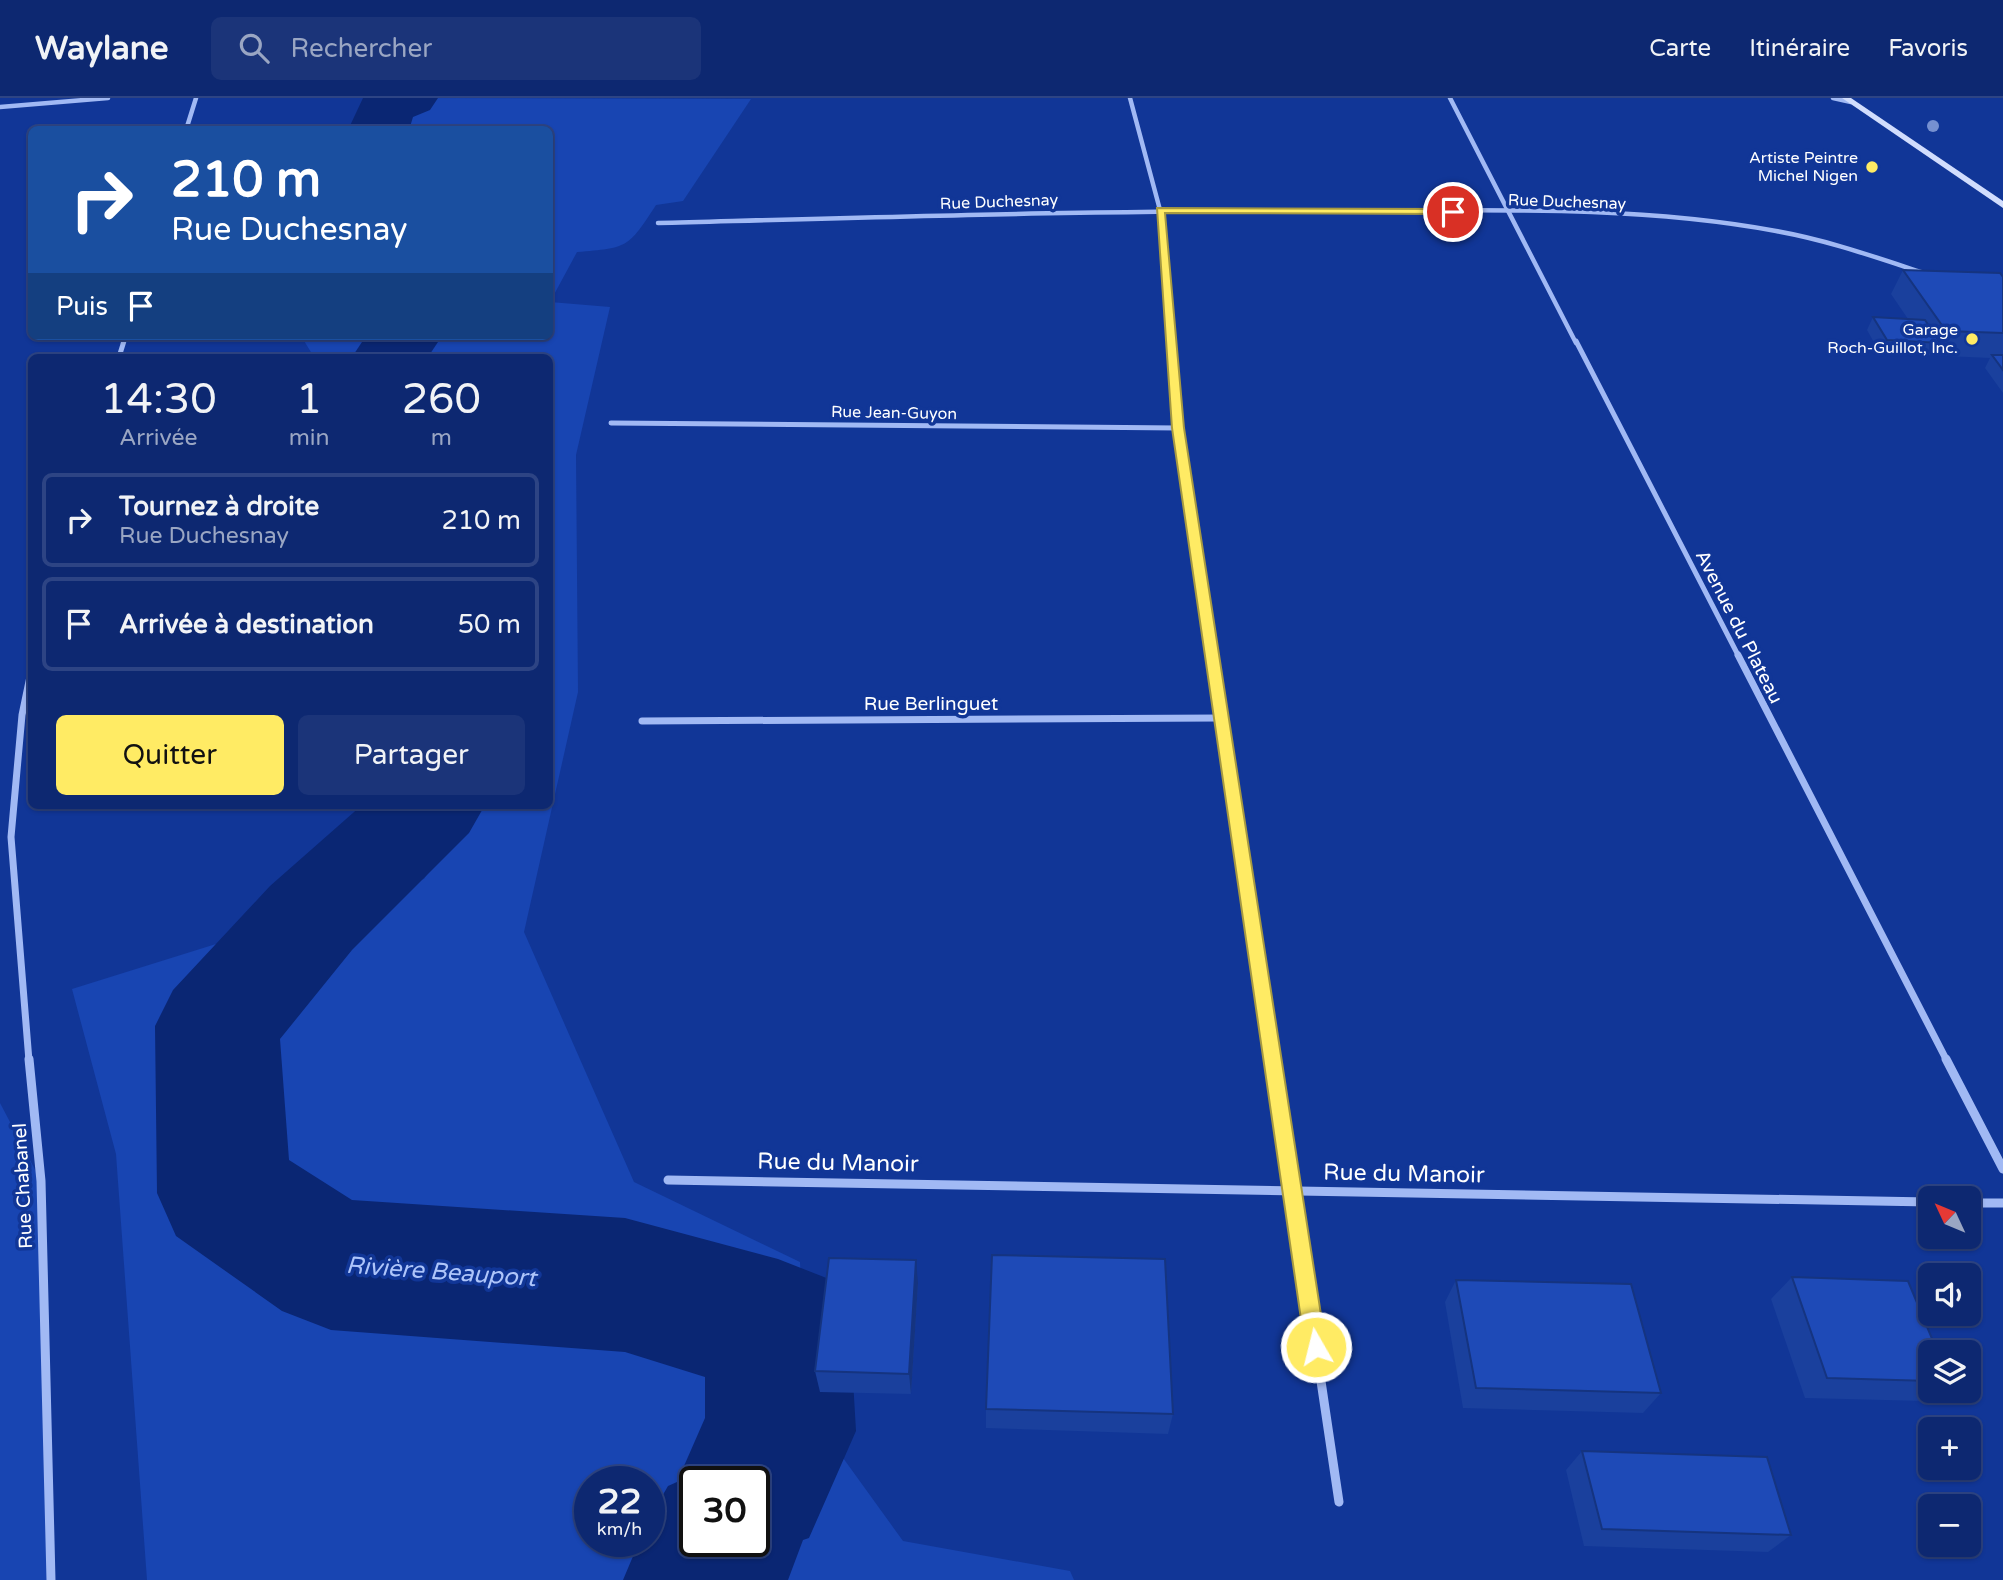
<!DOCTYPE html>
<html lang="fr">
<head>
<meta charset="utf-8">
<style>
	body { margin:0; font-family:"Varela Round",sans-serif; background:#1b3479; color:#f1f3f6; height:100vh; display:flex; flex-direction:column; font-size:26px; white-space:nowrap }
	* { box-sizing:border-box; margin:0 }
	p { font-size:23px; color:#9aa6c3 }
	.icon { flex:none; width:38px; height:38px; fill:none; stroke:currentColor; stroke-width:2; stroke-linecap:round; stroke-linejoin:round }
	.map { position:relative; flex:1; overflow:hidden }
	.sheet { position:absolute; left:28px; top:256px; width:525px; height:455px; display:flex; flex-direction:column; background:#0d2871; border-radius:10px; box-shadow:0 2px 5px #0004,0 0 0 2px #2d4484 }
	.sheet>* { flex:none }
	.banner { position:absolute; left:28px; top:28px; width:525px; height:214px; border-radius:10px; box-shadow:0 2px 5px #0004,0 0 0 2px #2d4484; background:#1a4fa0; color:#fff; overflow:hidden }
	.needle { width:46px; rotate:314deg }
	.controls { position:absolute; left:1918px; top:1088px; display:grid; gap:14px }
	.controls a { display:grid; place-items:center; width:63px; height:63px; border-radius:10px; background:#0d2871; box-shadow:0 2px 5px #0004,0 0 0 2px #2d4484; font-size:35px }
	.speed { position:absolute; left:574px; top:1368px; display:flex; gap:14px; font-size:35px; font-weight:700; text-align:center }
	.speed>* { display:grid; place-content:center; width:91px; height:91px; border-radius:50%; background:#0d2871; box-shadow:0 2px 5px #0004,0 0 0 2px #2d4484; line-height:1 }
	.speed small { font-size:18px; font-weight:400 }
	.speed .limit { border:4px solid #111; border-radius:10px; background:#fff; color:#111 }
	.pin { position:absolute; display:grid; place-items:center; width:60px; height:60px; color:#fff; margin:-30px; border:4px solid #fff; border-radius:50%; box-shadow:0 2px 7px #0007 }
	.me { position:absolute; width:77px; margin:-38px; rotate:352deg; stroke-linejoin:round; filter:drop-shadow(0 0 5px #0008) }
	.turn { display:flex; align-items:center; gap:24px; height:147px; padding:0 28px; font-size:32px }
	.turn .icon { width:91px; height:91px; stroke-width:2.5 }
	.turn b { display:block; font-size:49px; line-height:60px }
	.then { display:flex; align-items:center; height:66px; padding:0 28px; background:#0003; gap:14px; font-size:26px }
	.eta { display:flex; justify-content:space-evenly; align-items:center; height:119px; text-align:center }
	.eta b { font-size:42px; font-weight:600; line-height:49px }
	.action { display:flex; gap:14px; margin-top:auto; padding:14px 28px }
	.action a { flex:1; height:80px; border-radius:10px; background:#ffeb64; color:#111; font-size:28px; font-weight:600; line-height:80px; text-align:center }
	.action a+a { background:#1b3479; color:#f1f3f6 }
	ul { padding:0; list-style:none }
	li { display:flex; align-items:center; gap:21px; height:94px; margin:0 14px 10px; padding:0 14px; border:4px solid #2d4484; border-radius:10px }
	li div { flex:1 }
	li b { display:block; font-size:26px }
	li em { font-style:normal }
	header { display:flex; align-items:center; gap:42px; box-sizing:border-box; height:98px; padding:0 35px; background:#0d2871; border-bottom:2px solid #2d4484 }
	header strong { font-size:33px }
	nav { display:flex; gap:38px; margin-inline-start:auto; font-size:24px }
	.search { width:490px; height:63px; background:#1b3479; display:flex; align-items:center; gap:18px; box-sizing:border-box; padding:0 24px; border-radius:10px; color:#9aa6c3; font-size:26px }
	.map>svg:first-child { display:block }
	.green { fill:#1845b2; fill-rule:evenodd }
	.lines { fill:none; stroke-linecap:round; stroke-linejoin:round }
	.river { fill:#0a2673; fill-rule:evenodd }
	.street-far3 { stroke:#a1b9f4; stroke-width:4.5 }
	.street-far2 { stroke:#a1b9f4; stroke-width:5 }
	.street-far1 { stroke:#a1b9f4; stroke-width:7 }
	.street { stroke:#a1b9f4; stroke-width:9 }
	.secondary { fill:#d1ddfd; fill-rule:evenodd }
	.tree { fill:#7690d0 }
	.wall { fill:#1a409d }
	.shaded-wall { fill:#153480 }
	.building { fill:#1e4ab7; stroke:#153480; stroke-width:2 }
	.route { fill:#ffeb64; stroke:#a69941; stroke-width:2 }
	.poi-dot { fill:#ffeb64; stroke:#113697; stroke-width:2.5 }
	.labels { text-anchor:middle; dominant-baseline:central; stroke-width:7; stroke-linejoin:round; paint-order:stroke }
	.far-poi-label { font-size:16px; fill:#fff; stroke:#113697; text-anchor:end }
	.far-street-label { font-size:16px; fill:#fff; stroke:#113697 }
	.street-label { font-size:19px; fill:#fff; stroke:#113697 }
	.near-street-label { font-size:23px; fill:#fff; stroke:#113697 }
	.near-water-label { font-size:24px; font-style:italic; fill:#aec5fa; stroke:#113697 }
</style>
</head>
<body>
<header>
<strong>Waylane</strong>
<div class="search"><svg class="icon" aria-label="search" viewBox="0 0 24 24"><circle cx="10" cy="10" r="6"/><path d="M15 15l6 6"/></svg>Rechercher</div>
<nav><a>Carte</a><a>Itinéraire</a><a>Favoris</a></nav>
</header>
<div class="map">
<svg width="2003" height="1482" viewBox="0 0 2003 1482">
	<rect width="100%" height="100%" fill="#113697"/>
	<!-- green -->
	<g class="green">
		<path d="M378 0 751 1 683 103 656 107C628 150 628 150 577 154L550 204 610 209 576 357 578 594 524 834 634 1084 800 1164 807 1310 903 1443 1070 1473 1074 1482H147L116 1056 72 891 424 781 473 707H550V259H314L301 238H550V32L378 31 387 8ZM590 1384H649V1444H590ZM695 1384H754V1444H695Z"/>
		<polygon points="0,1005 41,1083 51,1482 0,1482"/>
	</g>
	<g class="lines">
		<!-- river -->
		<g class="river">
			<polygon points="363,0 438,0 430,12 413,19 409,32 348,32"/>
			<polygon points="366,238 442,238 428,259 352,259"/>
			<path d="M362 707H485L469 735 352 852 280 941 289 1062 352 1102 625 1120 778 1161 829 1181 850 1231 856 1333 809 1440 803 1442 788 1482H623L639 1444H649V1421L668 1388 677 1384 705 1320V1279L625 1254 331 1232 282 1213 176 1138 157 1095 155 928 173 892 270 788ZM695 1384H754V1444H695Z"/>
		</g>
		<!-- street-far3 -->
		<g class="street-far3">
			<polyline points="1130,0 1160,112 1171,245"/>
			<polyline points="1450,0 1576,245"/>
			<polyline points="1833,0 1851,4"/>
			<polyline points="0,9 108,0"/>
			<polyline points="186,32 196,0"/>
			<path d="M658 125C882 119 1106 112 1330 113 1478 113 1630 106 1776 133 1827 142 1875 159 1924 175"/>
			<polyline points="123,245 125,238"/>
		</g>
		<!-- street-far2 -->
		<g class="street-far2">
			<polyline points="1171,243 1178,330 1212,559"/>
			<polyline points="1576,243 1739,559"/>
			<polyline points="119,259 124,243"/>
			<polyline points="611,325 1178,330"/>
		</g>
		<!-- street-far1 -->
		<g class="street-far1">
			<polyline points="1212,557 1273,963"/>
			<polyline points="1738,557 1947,963"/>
			<polyline points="642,623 1220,620"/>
			<polyline points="29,963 11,739 22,617 32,569"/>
		</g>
		<!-- street -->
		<g class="street">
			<polyline points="29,961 41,1083 51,1482"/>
			<polyline points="1273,961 1339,1404"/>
			<polyline points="1946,961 2003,1071"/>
			<polyline points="668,1082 1930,1104"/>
			<polyline points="1969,1105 2003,1105"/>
		</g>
		<!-- secondary -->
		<polygon class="secondary" points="1842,0 1851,0 2003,103 2003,110"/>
	</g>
	<!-- trees -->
	<circle class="tree" cx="1933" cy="28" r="6"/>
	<!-- wall -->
	<g class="wall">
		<polygon points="1903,172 2003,179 2003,295 1985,270 1990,260 1880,255 1867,232 1873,219 1908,221 1891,196"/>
		<polygon points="1792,1179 1930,1255 1930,1293 1937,1293 1924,1303 1805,1300 1771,1201"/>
		<polygon points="1456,1182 1661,1295 1643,1315 1463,1310 1445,1204"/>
		<polygon points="918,1185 911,1296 820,1294 815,1273"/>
		<polygon points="986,1311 1173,1316 1168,1336 986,1330"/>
		<polygon points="1582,1353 1791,1437 1768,1454 1584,1448 1566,1372"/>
	</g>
	<!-- shaded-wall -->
	<polygon class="shaded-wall" points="916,1162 918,1185 911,1296 909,1276"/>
	<!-- building -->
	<g class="building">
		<polygon points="1903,172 2000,175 2003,179 2003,235 1946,233"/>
		<polygon points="1873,219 1925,222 1940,245 1887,242"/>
		<polygon points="1992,257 2003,257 2003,272"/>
		<polygon points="992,1157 1165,1161 1173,1316 986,1311"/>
		<polygon points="829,1160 916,1162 909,1276 815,1273"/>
		<polygon points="1792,1179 1908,1183 1938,1255 1930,1255 1930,1283 1827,1280"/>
		<polygon points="1456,1182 1631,1186 1661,1295 1476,1290"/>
		<polygon points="1582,1353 1767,1359 1791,1437 1602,1431"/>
	</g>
	<!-- route -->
	<polygon class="route" points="1157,110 1453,111 1458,114 1453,116 1165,115 1184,330 1326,1249 1323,1256 1316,1259 1308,1256 1305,1249 1172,330"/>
	<!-- markers -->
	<g class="poi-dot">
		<circle cx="1872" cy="69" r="7"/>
		<circle cx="1972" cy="241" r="7"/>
	</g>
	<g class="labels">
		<!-- far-poi labels -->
		<g class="far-poi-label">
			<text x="1858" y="60">Artiste Peintre<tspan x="1858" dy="18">Michel Nigen</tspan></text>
			<text x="1958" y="232">Garage<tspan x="1958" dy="18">Roch-Guillot, Inc.</tspan></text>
		</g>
		<!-- far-street labels -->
		<g class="far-street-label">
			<text transform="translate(999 104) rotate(-2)">Rue Duchesnay</text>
			<text transform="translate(1567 104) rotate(2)">Rue Duchesnay</text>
			<text transform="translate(894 315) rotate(1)">Rue Jean-Guyon</text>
		</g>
		<!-- street labels -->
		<g class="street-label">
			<text transform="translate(1739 529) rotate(63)">Avenue du Plateau</text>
			<text x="931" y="606">Rue Berlinguet</text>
			<text transform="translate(23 1088) rotate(-93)">Rue Chabanel</text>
		</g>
		<!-- near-street labels -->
		<g class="near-street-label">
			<text transform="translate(838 1065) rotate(1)">Rue du Manoir</text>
			<text transform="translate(1404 1076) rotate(1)">Rue du Manoir</text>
		</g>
		<!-- near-water labels -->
		<g class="near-water-label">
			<text transform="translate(441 1174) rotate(4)">Rivière Beauport</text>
		</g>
	</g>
</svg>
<div class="controls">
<a><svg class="needle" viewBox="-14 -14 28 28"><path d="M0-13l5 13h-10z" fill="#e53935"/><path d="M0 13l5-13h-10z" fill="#9aa6c3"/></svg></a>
<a><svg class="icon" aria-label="sound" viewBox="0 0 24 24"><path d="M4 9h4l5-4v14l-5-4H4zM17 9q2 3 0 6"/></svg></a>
<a><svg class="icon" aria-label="layers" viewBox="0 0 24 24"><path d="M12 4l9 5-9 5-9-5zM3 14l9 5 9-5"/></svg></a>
<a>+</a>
<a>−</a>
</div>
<div class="speed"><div>22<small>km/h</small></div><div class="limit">30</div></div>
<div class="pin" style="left:1453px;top:114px;background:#d93025"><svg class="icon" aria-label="arrive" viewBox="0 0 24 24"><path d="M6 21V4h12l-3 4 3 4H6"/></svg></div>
<svg class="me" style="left:1316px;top:1249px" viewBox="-20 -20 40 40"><circle r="17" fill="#ffeb64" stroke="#fff" stroke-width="3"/><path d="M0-11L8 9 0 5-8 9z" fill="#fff"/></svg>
<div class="banner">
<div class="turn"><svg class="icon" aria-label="right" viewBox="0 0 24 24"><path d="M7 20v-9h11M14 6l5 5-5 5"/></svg><div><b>210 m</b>Rue Duchesnay</div></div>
<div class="then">Puis<svg class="icon" aria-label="arrive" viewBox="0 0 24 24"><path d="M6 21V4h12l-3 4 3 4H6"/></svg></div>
</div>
<section class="sheet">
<div class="eta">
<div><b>14:30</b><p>Arrivée</p></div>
<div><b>1</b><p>min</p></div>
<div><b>260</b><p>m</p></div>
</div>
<ul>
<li><svg class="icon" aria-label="right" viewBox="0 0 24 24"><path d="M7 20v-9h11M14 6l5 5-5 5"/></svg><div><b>Tournez à droite</b><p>Rue Duchesnay</p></div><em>210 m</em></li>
<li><svg class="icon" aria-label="arrive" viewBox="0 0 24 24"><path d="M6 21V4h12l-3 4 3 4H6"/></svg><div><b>Arrivée à destination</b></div><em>50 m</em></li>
</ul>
<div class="action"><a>Quitter</a><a>Partager</a></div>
</section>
</div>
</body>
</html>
